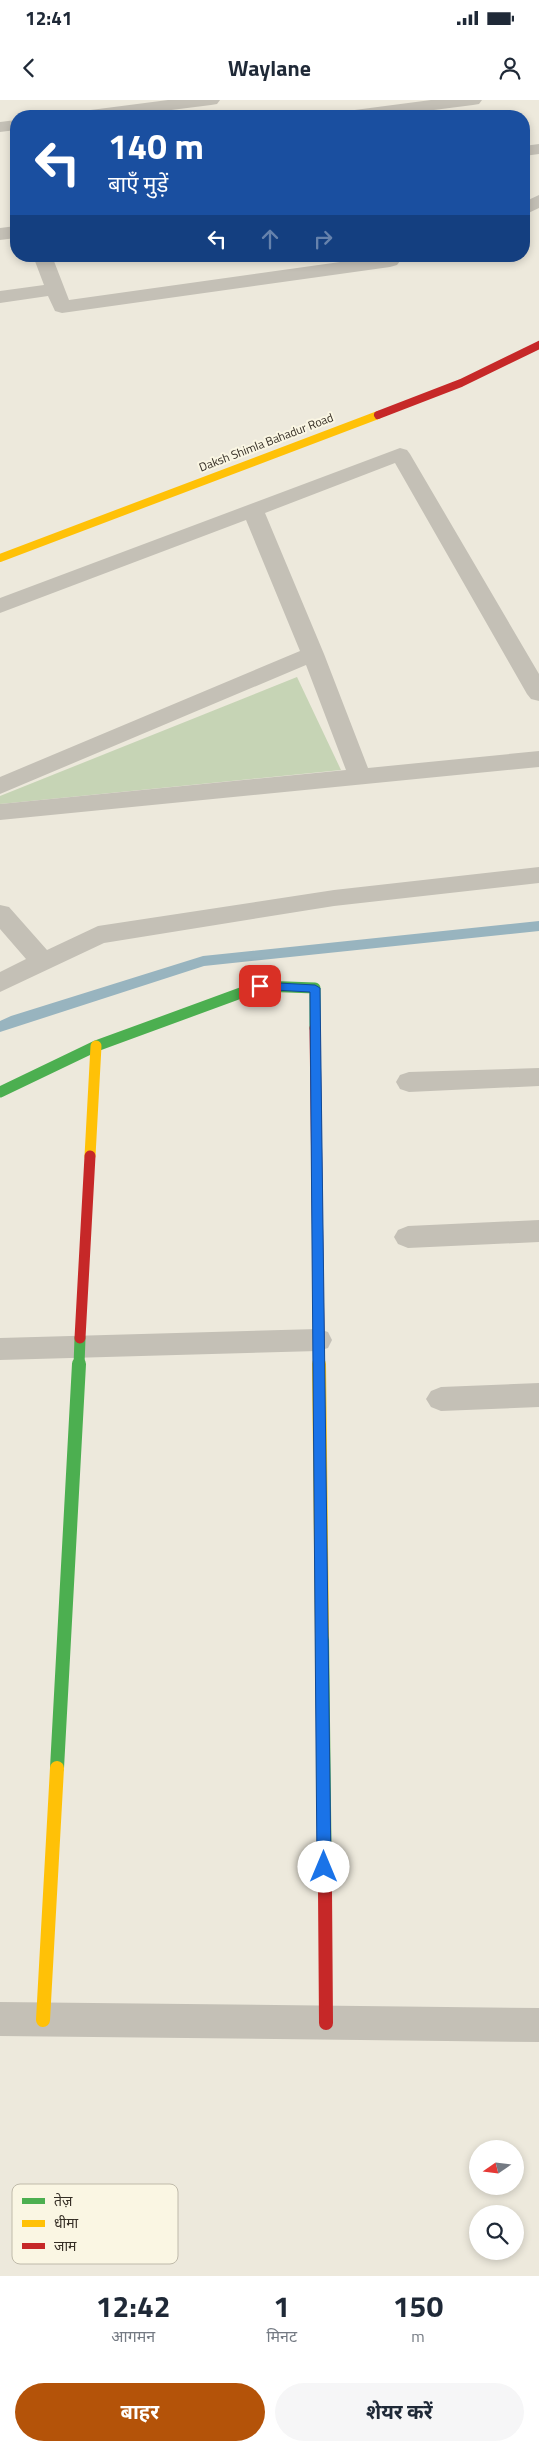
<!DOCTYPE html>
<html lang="hi">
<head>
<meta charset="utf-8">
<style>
	body { margin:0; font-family:"Titillium Web","Noto Sans Devanagari",sans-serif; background:#f6f6f7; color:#1f2937; height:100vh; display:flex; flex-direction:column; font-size:19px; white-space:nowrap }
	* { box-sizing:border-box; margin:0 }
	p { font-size:16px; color:#747a83 }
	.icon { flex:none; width:28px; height:28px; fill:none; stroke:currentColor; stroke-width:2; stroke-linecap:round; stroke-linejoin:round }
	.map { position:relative; height:2176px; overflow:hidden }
	.drawer { display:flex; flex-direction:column; background:#fff; flex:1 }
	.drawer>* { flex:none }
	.top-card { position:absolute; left:10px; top:10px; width:520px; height:152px; border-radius:20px; box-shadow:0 2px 8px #0003; background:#1a4fa0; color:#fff; overflow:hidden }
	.needle { width:32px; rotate:256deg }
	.buttons { position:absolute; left:469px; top:2040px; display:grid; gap:10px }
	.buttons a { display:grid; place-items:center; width:55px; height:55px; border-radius:50%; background:#fff; box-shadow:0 2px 8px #0003; font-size:25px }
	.pin { position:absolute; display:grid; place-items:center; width:42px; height:42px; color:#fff; margin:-21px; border-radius:10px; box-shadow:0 2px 8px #0006 }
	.me { position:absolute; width:55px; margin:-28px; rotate:0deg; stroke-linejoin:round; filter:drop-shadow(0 0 4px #0008) }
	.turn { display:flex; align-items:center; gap:18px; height:105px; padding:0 15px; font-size:22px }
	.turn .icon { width:65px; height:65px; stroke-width:2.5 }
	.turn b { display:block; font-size:35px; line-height:42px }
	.lanes { display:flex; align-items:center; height:48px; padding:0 15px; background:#0003; justify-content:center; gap:25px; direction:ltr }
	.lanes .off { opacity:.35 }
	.eta { display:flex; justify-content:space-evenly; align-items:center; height:85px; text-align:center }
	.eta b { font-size:30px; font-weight:700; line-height:35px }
	.cta { display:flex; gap:10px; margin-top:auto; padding:10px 15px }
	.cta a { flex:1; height:58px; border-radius:30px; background:#b45309; color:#fff; font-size:20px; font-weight:700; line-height:58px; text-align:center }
	.cta a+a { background:#f6f6f7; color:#1f2937 }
	.status { display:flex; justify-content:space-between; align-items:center; height:35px; padding:0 25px; background:#fff; direction:ltr }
	.status svg { height:14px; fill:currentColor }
	header { display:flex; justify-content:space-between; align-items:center; height:65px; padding:0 15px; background:#fff; font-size:22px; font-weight:700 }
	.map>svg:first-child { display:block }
	.green { fill:#c6d4b5 }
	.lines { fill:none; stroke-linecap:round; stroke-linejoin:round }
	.stream { fill:#98b4bf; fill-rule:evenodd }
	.street { fill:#c4c0b6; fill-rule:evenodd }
	.fast-far1 { stroke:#4caf50; stroke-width:11 }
	.fast { stroke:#4caf50; stroke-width:14 }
	.slow-far2 { stroke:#ffc107; stroke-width:8 }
	.slow-far1 { stroke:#ffc107; stroke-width:11 }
	.slow { stroke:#ffc107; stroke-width:14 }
	.jam-far2 { stroke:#c62828; stroke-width:8 }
	.jam-far1 { stroke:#c62828; stroke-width:11 }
	.jam { stroke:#c62828; stroke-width:14 }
	.route { fill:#1a73e8; stroke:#114b97 }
	.labels { text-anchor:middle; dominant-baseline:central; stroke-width:4; stroke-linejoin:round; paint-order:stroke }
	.far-street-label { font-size:12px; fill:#352e25; stroke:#faf6e3 }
	.key { fill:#faf6e3; stroke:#bfbaaa; stroke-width:1 }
	.key-label { font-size:14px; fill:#352e25 }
</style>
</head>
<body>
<div class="status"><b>12:41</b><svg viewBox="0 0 49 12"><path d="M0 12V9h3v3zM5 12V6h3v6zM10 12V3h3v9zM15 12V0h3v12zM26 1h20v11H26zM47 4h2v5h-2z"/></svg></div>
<header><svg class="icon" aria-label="back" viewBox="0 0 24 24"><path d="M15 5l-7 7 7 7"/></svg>Waylane<svg class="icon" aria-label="person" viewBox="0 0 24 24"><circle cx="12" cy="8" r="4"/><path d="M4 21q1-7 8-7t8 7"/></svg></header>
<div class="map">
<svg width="539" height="2176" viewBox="0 0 539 2176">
	<rect width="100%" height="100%" fill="#ede9dc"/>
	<!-- green -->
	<polygon class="green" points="297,577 341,670 0,704 0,696"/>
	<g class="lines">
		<!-- stream -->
		<polygon class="stream" points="539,821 539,831 204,866 0,932 0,921 11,916 203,856"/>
		<!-- street -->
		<g class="street">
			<polygon points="168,0 220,0 217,4 211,5 124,16 74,16 77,12 83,11"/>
			<polygon points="431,0 482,0 479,4 473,5 387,16 338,16 341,12 347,11"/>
			<polygon points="16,20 16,30 0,32 0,22"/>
			<polygon points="539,44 539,54 524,56 524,46"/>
			<polygon points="539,95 539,108 524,115 524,102"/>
			<polygon points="16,126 16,138 0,140 0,128"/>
			<polygon points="33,156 52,156 69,200 383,156 397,157 400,161 397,165 390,167 62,213 55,211 48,196 0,203 0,191 44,185"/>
			<polygon points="400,348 407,350 410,354 539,574 539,601 531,599 527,594 395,363 265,413 324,554 368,668 539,651 539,667 0,720 0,704 346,670 306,565 0,694 0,677 300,551 246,420 0,513 0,498"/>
			<polygon points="539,767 539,783 334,806 104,843 0,892 0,872 26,859 0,829 0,805 9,807 47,850 98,826 334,790"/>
			<polygon points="539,968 539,986 409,992 400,989 396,982 400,975 409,972"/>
			<polygon points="539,1120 539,1142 408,1148 398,1144 394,1137 398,1130 408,1126"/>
			<polygon points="318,1229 328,1232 332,1240 328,1248 318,1251 0,1260 0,1238"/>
			<polygon points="539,1283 539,1307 441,1311 431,1307 426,1299 431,1291 441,1287"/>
			<polygon points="0,1902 539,1908 539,1942 0,1936"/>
		</g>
		<!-- fast-far1 -->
		<g class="fast-far1">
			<polyline points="0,992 96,946 260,886 315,888 315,928"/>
			<polyline points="79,1265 80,1238"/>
		</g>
		<!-- fast -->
		<g class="fast">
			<polyline points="322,1536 325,1790"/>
			<polyline points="57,1668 79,1264"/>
		</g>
		<!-- slow-far2 -->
		<polyline class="slow-far2" points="0,458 378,315"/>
		<!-- slow-far1 -->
		<g class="slow-far1">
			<polyline points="90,1056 96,946"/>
			<polyline points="319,1241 319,1265"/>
		</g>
		<!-- slow -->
		<g class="slow">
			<polyline points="319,1264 322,1536"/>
			<polyline points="43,1920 57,1668"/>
		</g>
		<!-- jam-far2 -->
		<polyline class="jam-far2" points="378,315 461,283 539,245"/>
		<!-- jam-far1 -->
		<g class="jam-far1">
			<polyline points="315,928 319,1241"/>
			<polyline points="80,1238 90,1056"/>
		</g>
		<!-- jam -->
		<polyline class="jam" points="325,1790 326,1923"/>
	</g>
	<!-- route -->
	<polygon class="route" points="260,882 315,885 320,888 331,1767 329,1771 324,1773 319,1771 317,1767 310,892 256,889 254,886"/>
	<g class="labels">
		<!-- far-street labels -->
		<g class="far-street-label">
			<text transform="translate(266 342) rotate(-21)">Daksh Shimla Bahadur Road</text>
		</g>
	</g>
	<!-- legend -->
	<rect x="12" y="2084" width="166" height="80" rx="8" class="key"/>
	<rect x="22" y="2098" width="23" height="6" fill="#4caf50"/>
	<rect x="22" y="2120" width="23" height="7" fill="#ffc107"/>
	<rect x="22" y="2143" width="23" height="6" fill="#c62828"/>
	<g class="key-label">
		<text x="54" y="2106">तेज़</text>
		<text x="54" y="2128">धीमा</text>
		<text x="54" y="2151">जाम</text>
	</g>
</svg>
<div class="buttons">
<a><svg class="needle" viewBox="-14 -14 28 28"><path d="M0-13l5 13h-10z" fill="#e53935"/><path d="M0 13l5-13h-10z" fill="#747a83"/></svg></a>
<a><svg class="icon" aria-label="search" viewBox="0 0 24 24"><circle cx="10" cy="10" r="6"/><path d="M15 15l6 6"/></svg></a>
</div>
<div class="pin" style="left:260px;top:886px;background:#d93025"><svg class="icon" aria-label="arrive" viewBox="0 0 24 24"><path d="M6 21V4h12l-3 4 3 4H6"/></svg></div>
<svg class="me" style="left:324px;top:1767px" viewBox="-20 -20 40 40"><circle r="19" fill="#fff"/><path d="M0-13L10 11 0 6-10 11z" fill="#1a73e8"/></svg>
<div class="top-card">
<div class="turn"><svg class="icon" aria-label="left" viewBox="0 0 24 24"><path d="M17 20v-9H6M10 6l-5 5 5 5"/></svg><div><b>140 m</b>बाएँ मुड़ें</div></div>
<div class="lanes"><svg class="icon" aria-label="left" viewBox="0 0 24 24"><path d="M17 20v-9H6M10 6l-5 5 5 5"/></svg><svg class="icon off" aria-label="ahead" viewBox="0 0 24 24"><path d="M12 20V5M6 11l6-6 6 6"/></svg><svg class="icon off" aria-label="right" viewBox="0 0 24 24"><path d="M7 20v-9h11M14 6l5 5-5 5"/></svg></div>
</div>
</div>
<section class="drawer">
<div class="eta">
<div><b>12:42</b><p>आगमन</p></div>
<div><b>1</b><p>मिनट</p></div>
<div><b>150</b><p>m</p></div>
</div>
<div class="cta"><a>बाहर</a><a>शेयर करें</a></div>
</section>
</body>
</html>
